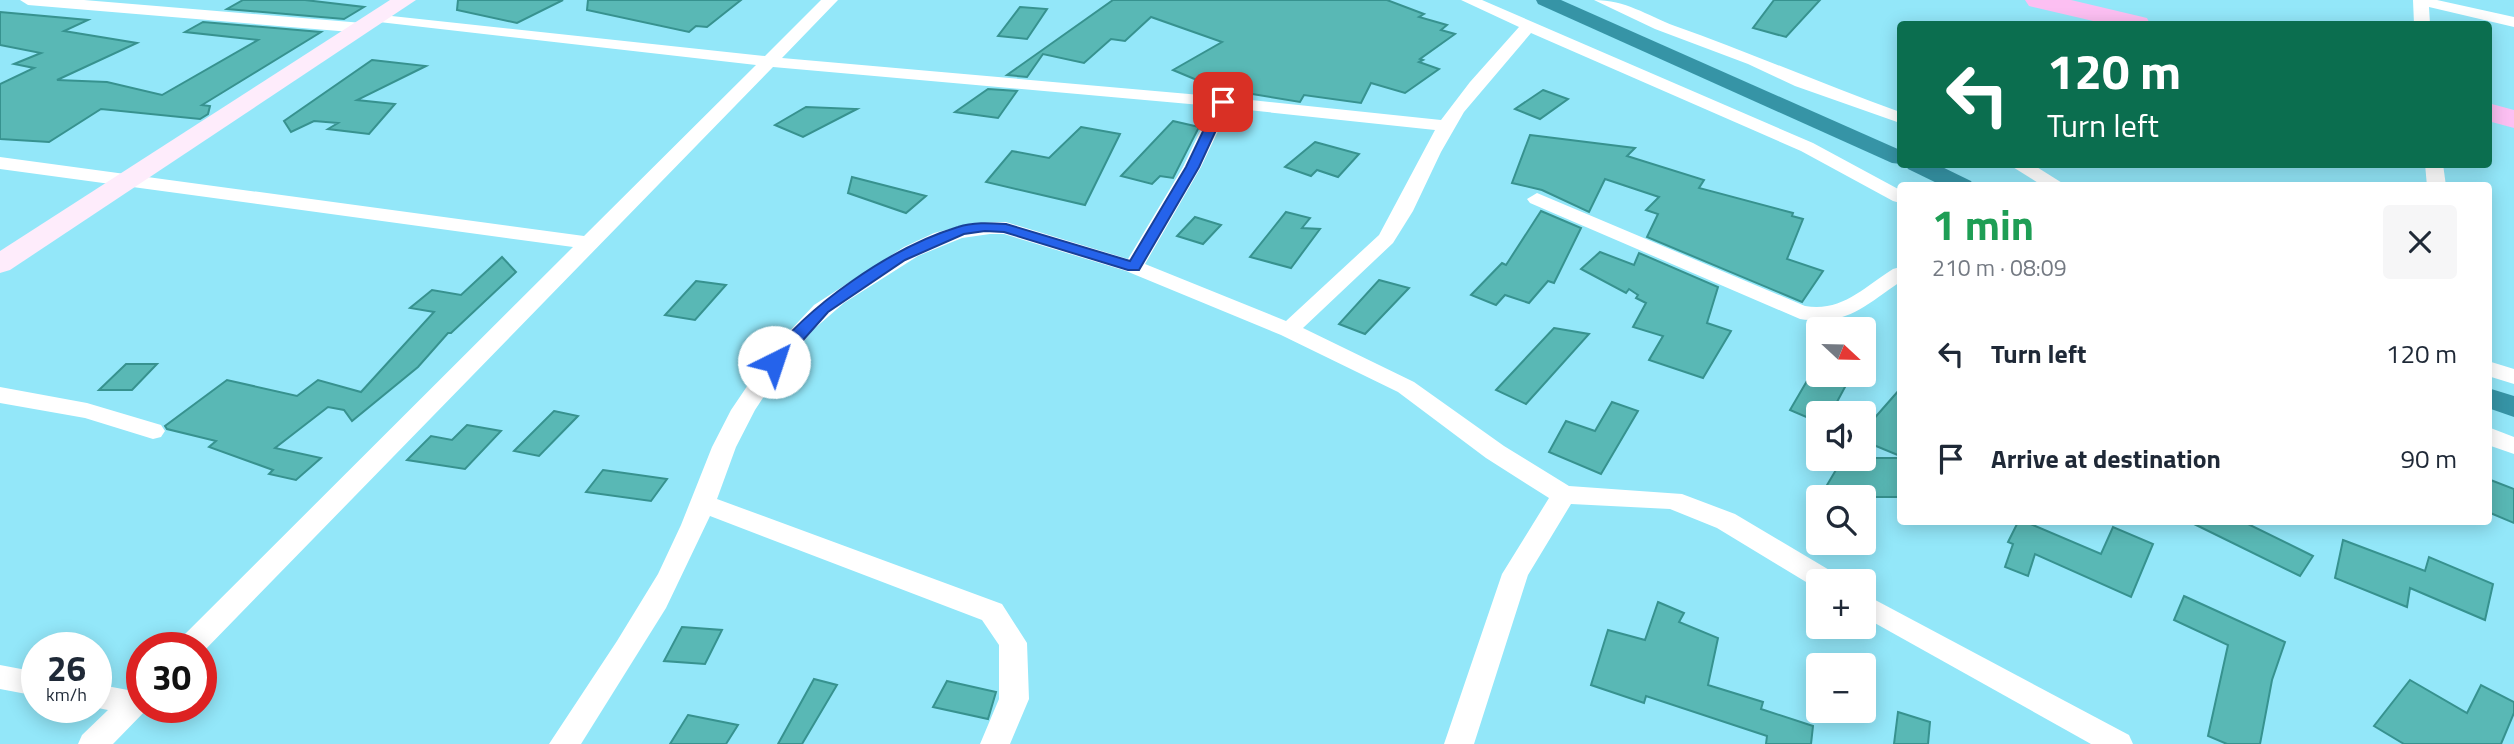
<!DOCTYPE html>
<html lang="en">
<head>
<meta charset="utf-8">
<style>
	body { margin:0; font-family:"Titillium Web",sans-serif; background:#f6f6f7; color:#1f2937; height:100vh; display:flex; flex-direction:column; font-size:26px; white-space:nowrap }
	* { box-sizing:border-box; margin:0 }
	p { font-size:23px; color:#747a83 }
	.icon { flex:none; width:38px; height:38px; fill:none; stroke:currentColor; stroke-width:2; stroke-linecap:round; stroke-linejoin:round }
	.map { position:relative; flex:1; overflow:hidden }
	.sheet { position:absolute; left:1897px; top:182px; width:595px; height:343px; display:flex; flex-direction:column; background:#fff; border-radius:7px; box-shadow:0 4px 18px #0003 }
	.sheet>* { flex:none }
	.top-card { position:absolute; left:1897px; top:21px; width:595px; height:147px; border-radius:7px; box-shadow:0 4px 18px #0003; background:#0b6e4f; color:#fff; overflow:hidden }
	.needle { width:46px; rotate:112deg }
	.controls { position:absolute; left:1806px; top:317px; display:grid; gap:14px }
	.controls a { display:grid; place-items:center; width:70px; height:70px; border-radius:7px; background:#fff; box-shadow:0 4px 18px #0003; font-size:35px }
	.speed { position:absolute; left:21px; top:632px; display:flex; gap:14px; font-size:35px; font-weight:700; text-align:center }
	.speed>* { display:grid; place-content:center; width:91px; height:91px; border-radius:50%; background:#fff; box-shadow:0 4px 18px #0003; line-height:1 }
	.speed small { font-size:18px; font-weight:400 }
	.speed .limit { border:10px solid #d22; background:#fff; color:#111 }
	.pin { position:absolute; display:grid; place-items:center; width:60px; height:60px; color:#fff; margin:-30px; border-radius:14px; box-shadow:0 4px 10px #0006 }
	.me { position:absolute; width:77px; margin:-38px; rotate:41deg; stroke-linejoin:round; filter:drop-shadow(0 0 5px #0008) }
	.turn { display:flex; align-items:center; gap:24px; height:147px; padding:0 35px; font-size:32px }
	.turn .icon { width:91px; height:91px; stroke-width:2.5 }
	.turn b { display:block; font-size:49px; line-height:60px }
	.round { display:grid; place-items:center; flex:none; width:74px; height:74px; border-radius:7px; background:#f6f6f7 }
	.overview { display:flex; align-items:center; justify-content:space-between; height:119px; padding:0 35px }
	h1 { font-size:42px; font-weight:700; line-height:52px; color:#1e9e55 }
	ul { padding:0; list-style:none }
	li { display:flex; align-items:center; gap:21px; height:105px; padding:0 35px }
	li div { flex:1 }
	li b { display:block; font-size:26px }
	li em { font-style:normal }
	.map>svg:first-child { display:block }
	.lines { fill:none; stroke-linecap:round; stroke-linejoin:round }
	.canal { fill:#3694a6; fill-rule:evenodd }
	.building { fill:#59b8b5; stroke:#37928f; stroke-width:2 }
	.street { fill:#fff; fill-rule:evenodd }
	.secondary { fill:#feecfb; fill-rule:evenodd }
	.highway { fill:#fcbff2; fill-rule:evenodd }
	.route { fill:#2563eb; stroke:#184099; stroke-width:2 }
</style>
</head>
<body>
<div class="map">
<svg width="2514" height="744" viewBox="0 0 2514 744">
	<rect width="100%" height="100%" fill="#93e7f9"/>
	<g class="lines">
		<!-- canal -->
		<g class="canal">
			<polygon points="1536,0 1561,0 1900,150 1901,164 1892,163 1538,4"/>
			<polygon points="1905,164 1936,164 1971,181 1974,186 1943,186 1908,169"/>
			<polygon points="2488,388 2514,396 2514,417 2488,408"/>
		</g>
	</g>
	<!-- building -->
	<g class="building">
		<polygon points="243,0 305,0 364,7 344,19 227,9"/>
		<polygon points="458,0 563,0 517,23 457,10"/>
		<polygon points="588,0 741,0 707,27 696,26 689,32 587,10"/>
		<polygon points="1113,0 1387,0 1424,14 1419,17 1447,25 1441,30 1455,34 1420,59 1423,60 1419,62 1439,69 1405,93 1371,83 1361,103 1304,95 1300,102 1216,88 1173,70 1222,42 1151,17 1125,41 1111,39 1084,63 1043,54 1027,77 1007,75"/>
		<polygon points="1774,0 1820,0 1786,37 1753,28"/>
		<polygon points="1020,7 1047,9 1027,39 998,36"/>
		<polygon points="0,12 88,20 64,31 137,43 57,80 107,82 162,95 258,40 185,32 203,22 321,32 202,105 210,106 208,114 200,119 101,109 49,142 0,139 0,84 34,68 14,64 41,53 0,45"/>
		<polygon points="372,60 426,66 357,100 395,104 369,134 328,129 338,123 314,121 291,132 284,121"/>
		<polygon points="988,89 1017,91 998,118 955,112"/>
		<polygon points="1543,90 1568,99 1540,119 1515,109"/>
		<polygon points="806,107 857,109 803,137 775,125"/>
		<polygon points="1173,121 1199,127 1173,178 1160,176 1152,184 1121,176"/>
		<polygon points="1081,127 1120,134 1085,205 986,182 1012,151 1049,158"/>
		<polygon points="1530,135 1635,148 1627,156 1704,180 1699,188 1793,213 1792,216 1803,219 1787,259 1823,271 1802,302 1647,237 1658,214 1646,210 1659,197 1605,179 1589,212 1542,190 1512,183"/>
		<polygon points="1315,142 1359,154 1338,177 1317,170 1311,176 1285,167"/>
		<polygon points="852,177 926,196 906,213 848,193"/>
		<polygon points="1541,211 1581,228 1554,283 1548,281 1529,303 1505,295 1496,305 1471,295 1502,263 1506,265"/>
		<polygon points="1286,212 1310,218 1302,228 1320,229 1291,268 1250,257"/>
		<polygon points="1195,217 1221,225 1203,244 1177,236"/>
		<polygon points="1600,252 1634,265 1639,253 1718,287 1707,323 1731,331 1703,378 1649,360 1663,336 1633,327 1646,303 1636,298 1638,295 1629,289 1626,293 1581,269"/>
		<polygon points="502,257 516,272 451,333 448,333 418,367 352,421 344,410 328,407 275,448 321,458 296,480 269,474 273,470 209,447 216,441 167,429 165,426 227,380 297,396 318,380 361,392 434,312 410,308 432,290 461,295"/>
		<polygon points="1379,280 1409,288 1365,334 1339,324"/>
		<polygon points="696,281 726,285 695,320 665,315"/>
		<polygon points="1554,328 1589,334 1526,404 1496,390"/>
		<polygon points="126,364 157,364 132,390 99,390"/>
		<polygon points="1811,374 1852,374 1831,413 1818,413 1818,422 1790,410"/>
		<polygon points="1900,389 1900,456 1864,441 1864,430"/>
		<polygon points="1612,402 1638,411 1601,474 1549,452 1566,421 1595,431"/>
		<polygon points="554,411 578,416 539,456 514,451"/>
		<polygon points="467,425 501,431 465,469 407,460 431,436 452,440"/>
		<polygon points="1843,458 1900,458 1900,497 1820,497"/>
		<polygon points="603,470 667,479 651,501 586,492"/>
		<polygon points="2488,479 2514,489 2514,523 2488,512"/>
		<polygon points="2018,522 2026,522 2101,554 2113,527 2153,544 2131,597 2035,554 2028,576 2005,567 2013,544 2008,542"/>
		<polygon points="2190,522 2244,522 2313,556 2300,576"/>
		<polygon points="2343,540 2425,571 2429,557 2493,584 2485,620 2410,588 2407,607 2335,578"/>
		<polygon points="2184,596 2285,642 2272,680 2260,744 2227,744 2208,736 2228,645 2174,620"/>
		<polygon points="1658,602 1684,613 1679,622 1718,638 1708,685 1763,702 1761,709 1813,726 1811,744 1766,744 1767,736 1646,696 1644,703 1591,685 1608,630 1645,640"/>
		<polygon points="682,627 722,630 705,664 664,661"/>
		<polygon points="814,679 837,685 802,744 778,744"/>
		<polygon points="2410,680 2467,713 2481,685 2514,702 2514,713 2501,744 2404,744 2374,726"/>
		<polygon points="947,681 996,692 988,719 933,707"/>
		<polygon points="1898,712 1930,722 1928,744 1894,744"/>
		<polygon points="688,715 738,725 726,744 670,744"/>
	</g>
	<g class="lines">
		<!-- street -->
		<g class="street">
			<polygon points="20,0 84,0 363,23 371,28 363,33 28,5"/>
			<path d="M821 0H838L782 58 1223 97 1441 120 1470 82 1519 27 1461 0H1482L1813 143 1900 190V203L1893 201 1801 151 1531 33 1464 112 1441 152 1413 211 1393 243 1303 328 1414 382 1504 446 1569 486 1682 494 1735 514 1836 574 1839 581H1818L1816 588 1717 528 1670 509 1571 504 1528 575 1474 744H1444L1502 574 1549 498 1486 458 1398 392 1281 335 1126 271 1004 234H990L962 238 918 256 844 303 814 329 787 361 755 410 736 447 717 499 1002 604 1027 643 1029 699 1010 744H980L999 699V645L982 620 710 516 666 608 581 744H549L617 641 658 574 681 525 712 447 731 410 771 351 814 305 904 247 934 233 973 223 1006 222 1128 259 1183 167 1212 106 773 67 201 654V648H175L179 640 573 247 0 169V157L584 236 756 65 379 22 371 17 373 14 765 56ZM1229 108 1435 130 1379 235 1286 321 1145 264 1201 167Z"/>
			<path d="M1594 0C1626 0 1646 15 1675 26 1751 53 1825 85 1900 112V123L1795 86 1748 64 1655 29Z"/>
			<polygon points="2413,0 2437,0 2514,17 2514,27 2429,7 2430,24 2414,24"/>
			<polygon points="2008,164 2032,164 2067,186 2043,186"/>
			<polygon points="2425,164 2443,164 2446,186 2427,186"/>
			<path d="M1537 193 1805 306C1842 312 1863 288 1893 269L1900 267V282C1863 307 1847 326 1800 319L1530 203 1527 199Z"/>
			<polygon points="2488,361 2514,369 2514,384 2488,376"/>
			<polygon points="0,387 87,403 161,425 165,431 161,437 153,439 85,418 0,403"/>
			<polygon points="2488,427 2514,437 2514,454 2488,445"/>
			<polygon points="1864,594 2129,735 2133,744 2091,744 1864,617"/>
			<polygon points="0,665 37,672 37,696 0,689"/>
			<polygon points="142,683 142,707 149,707 113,744 78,744 82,735 108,710 93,707 96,707 96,684 128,690"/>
		</g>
		<!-- secondary -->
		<polygon class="secondary" points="390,0 416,0 10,270 0,273 0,251"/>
		<!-- highway -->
		<g class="highway">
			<polygon points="2025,0 2071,0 2147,18 2150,24 2106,24 2029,6"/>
			<polygon points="2488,103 2514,110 2514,128 2488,121"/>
		</g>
	</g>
	<!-- route -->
	<path class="route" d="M1223 98 1229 102 1199 167 1139 270H1128L1004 232 985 231 964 234 905 260 828 312 780 366 774 367 766 362C806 306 892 247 958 227 973 222 989 223 1006 224L1130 261 1186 167 1217 102Z"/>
</svg>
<div class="controls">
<a><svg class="needle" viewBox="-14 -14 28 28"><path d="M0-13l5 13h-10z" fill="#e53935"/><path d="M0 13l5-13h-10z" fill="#747a83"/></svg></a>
<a><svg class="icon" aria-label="sound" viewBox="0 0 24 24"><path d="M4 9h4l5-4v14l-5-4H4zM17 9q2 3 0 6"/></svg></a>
<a><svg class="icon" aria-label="search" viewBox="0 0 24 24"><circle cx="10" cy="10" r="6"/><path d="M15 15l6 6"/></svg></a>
<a>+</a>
<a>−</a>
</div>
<div class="speed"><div>26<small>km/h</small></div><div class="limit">30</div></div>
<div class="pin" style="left:1223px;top:102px;background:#d93025"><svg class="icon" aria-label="arrive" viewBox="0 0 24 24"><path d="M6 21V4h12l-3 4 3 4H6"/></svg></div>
<svg class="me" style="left:774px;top:362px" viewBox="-20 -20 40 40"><circle r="19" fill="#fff"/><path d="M0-13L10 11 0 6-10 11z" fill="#2563eb"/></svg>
<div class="top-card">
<div class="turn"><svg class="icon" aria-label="left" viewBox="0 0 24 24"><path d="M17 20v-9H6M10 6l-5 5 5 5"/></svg><div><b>120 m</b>Turn left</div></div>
</div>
<section class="sheet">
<div class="overview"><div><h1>1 min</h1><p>210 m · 08:09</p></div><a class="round"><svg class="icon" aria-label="close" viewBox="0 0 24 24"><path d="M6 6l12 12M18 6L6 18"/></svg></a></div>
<ul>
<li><svg class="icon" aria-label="left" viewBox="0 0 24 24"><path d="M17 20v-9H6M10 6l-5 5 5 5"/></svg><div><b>Turn left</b></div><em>120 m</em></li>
<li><svg class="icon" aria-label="arrive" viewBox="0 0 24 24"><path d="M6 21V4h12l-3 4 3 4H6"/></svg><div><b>Arrive at destination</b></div><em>90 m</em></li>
</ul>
</section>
</div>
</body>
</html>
